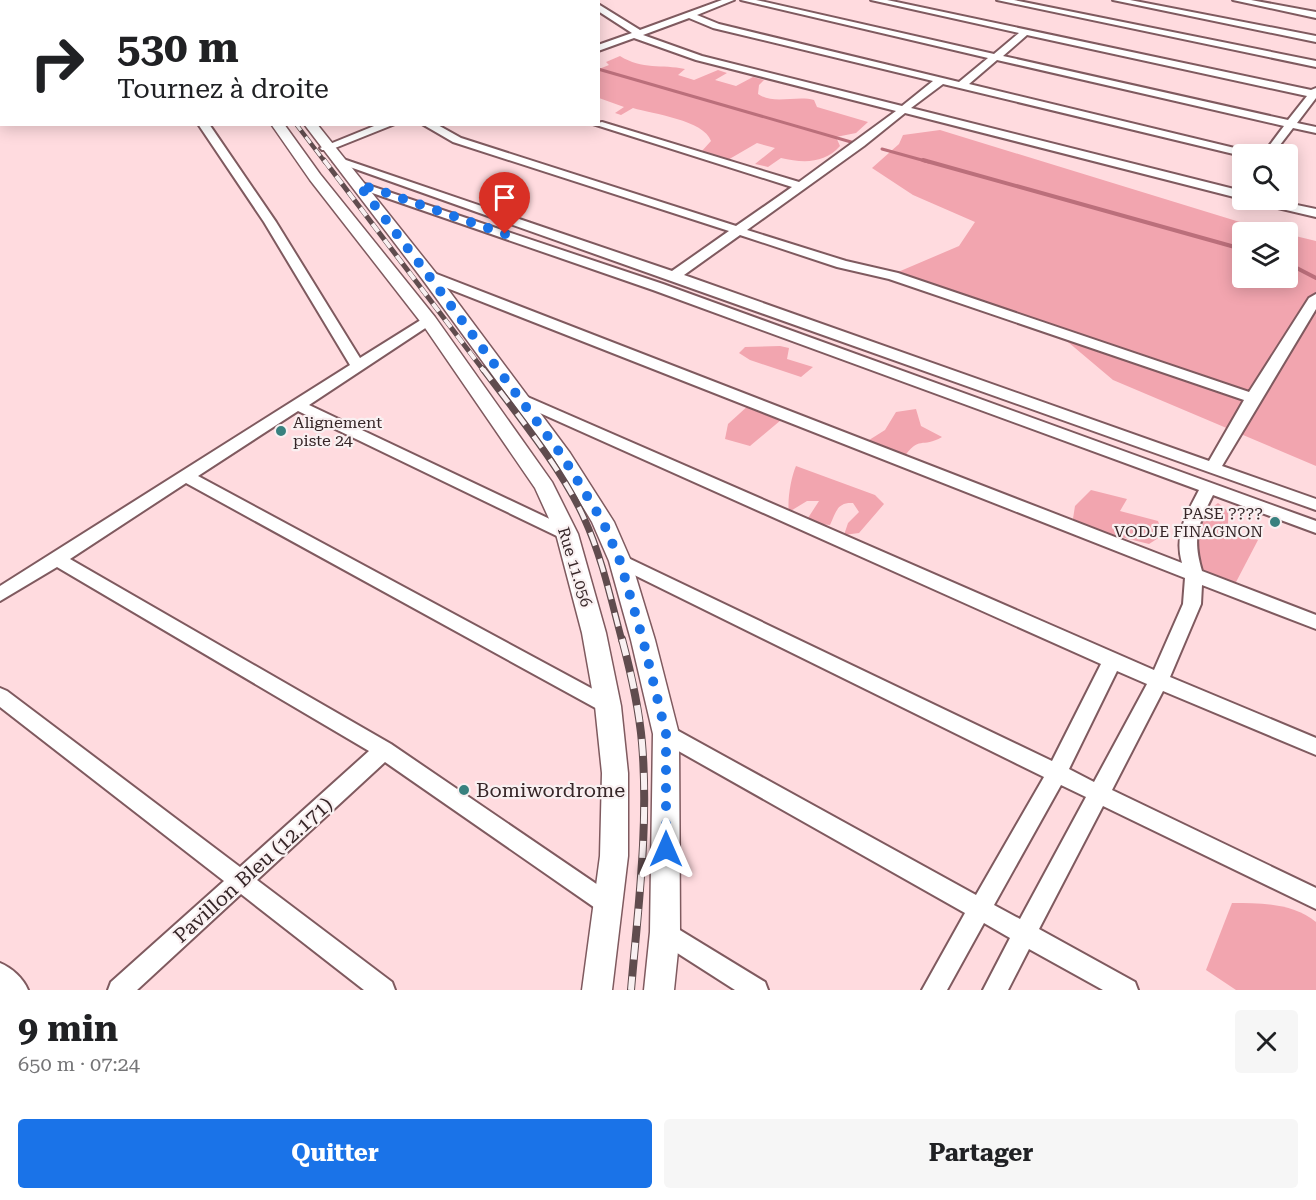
<!DOCTYPE html>
<html lang="fr">
<head>
<meta charset="utf-8">
<style>
	body { margin:0; font-family:"Roboto Serif",serif; background:#f6f6f6; color:#202124; height:100vh; display:flex; flex-direction:column; font-size:22px; white-space:nowrap }
	* { box-sizing:border-box; margin:0 }
	p { font-size:20px; color:#757577 }
	.icon { flex:none; width:33px; height:33px; fill:none; stroke:currentColor; stroke-width:2; stroke-linecap:round; stroke-linejoin:round }
	.map { position:relative; height:990px; overflow:hidden }
	.panel { display:flex; flex-direction:column; background:#fff; flex:1 }
	.panel>* { flex:none }
	.top-card { position:absolute; left:0px; top:0px; width:600px; height:126px; box-shadow:0 3px 15px #0003; background:#fff; color:#202124; overflow:hidden }
	.tools { position:absolute; left:1232px; top:144px; display:grid; gap:12px }
	.tools a { display:grid; place-items:center; width:66px; height:66px; border-radius:6px; background:#fff; box-shadow:0 3px 15px #0003; font-size:30px }
	.pin { position:absolute; display:grid; place-items:center; width:51px; height:51px; color:#fff; margin:-62px -26px; border-radius:50% 50% 50% 0; rotate:-45deg; box-shadow:0 0 6px #0007 }
	.pin .icon { rotate:45deg }
	.me { position:absolute; width:66px; margin:-33px; rotate:0deg; stroke-linejoin:round; filter:drop-shadow(0 0 4px #0008) }
	.turn { display:flex; align-items:center; gap:21px; height:126px; padding:0 18px; font-size:27px }
	.turn .icon { width:78px; height:78px; stroke-width:2.5 }
	.turn b { display:block; font-size:42px; line-height:51px }
	.round { display:grid; place-items:center; flex:none; width:63px; height:63px; border-radius:6px; background:#f6f6f6 }
	.overview { display:flex; align-items:center; justify-content:space-between; height:102px; padding:0 18px }
	h1 { font-size:36px; font-weight:700; line-height:45px }
	.action { display:flex; gap:12px; margin-top:auto; padding:12px 18px }
	.action a { flex:1; height:69px; border-radius:6px; background:#1a73e8; color:#fff; font-size:24px; font-weight:700; line-height:69px; text-align:center }
	.action a+a { background:#f6f6f6; color:#202124 }
	.map>svg:first-child { display:block }
	.green { fill:#f2a5af }
	.lines { fill:none; stroke-linecap:round; stroke-linejoin:round }
	.stream-far1 { stroke:#bb6f7b; stroke-width:3 }
	.stream { stroke:#bb6f7b; stroke-width:4 }
	.minor-casing { stroke:#7f5a5f; stroke-width:4 }
	.major-casing { stroke:#7f5a5f; stroke-width:3 }
	.minor { fill:#fff; fill-rule:evenodd }
	.major { fill:#fff; fill-rule:evenodd }
	.rail-far3-casing { stroke:#604c4e; stroke-width:4.5 }
	.rail-far2-casing { stroke:#604c4e; stroke-width:5 }
	.rail-far1-casing { stroke:#604c4e; stroke-width:7 }
	.rail-casing { stroke:#604c4e; stroke-width:8 }
	.rail-far3 { stroke:#f9f0f1; stroke-width:3; stroke-dasharray:8; stroke-linecap:butt }
	.rail-far2 { stroke:#f9f0f1; stroke-width:4; stroke-dasharray:10; stroke-linecap:butt }
	.rail-far1 { stroke:#f9f0f1; stroke-width:4.5; stroke-dasharray:14; stroke-linecap:butt }
	.rail { stroke:#f9f0f1; stroke-width:6; stroke-dasharray:17; stroke-linecap:butt }
	.route { stroke:#1a73e8; stroke-width:10; stroke-dasharray:0 18 }
	.poi-dot { fill:#38817f; stroke:#f9f0f1; stroke-width:2 }
	.labels { text-anchor:middle; dominant-baseline:central; stroke-width:4.5; stroke-linejoin:round; paint-order:stroke }
	.poi-label { font-size:16px; fill:#362628; stroke:#f9f0f1; text-anchor:start }
	.street-label { font-size:16px; fill:#362628; stroke:#f9f0f1 }
	.near-poi-label { font-size:20px; fill:#362628; stroke:#f9f0f1; text-anchor:start }
	.near-street-label { font-size:20px; fill:#362628; stroke:#f9f0f1 }
</style>
</head>
<body>
<div class="map">
<svg width="1316" height="990" viewBox="0 0 1316 990">
	<rect width="100%" height="100%" fill="#ffdbdf"/>
	<!-- green -->
	<g class="green">
		<path d="M620 56C642 70 662 64 685 69L678 75 694 80 718 70 727 73 715 80 736 86 753 77 764 80 759 85 758 94C773 105 797 95 814 100L817 107 868 122 856 133 836 137 840 146C824 164 803 163 781 158L768 167 755 164 775 148 757 143 726 161 701 152 711 141C704 120 653 114 633 108L621 115 615 113 624 107 599 98V69L609 65 606 62Z"/>
		<polygon points="940,130 1243,223 1282,232 1242,232 1242,278 1287,278 1287,234 1316,241 1316,466 1113,380 1049,326 891,275 959,246 975,222 913,195 872,168 899,144 903,135"/>
		<polygon points="780,346 789,348 787,359 813,367 801,377 750,360 739,353 745,347"/>
		<polygon points="750,404 781,420 750,446 725,439 728,424"/>
		<path d="M916 409 921 426 942 437C922 449 919 434 903 459L866 442 885 430 896 412Z"/>
		<path d="M796 466 875 495 884 504 859 533 844 535 848 523 859 512 853 503C837 502 836 512 830 525L819 524 808 518 819 501H807L789 512C787 501 791 477 796 466Z"/>
		<polygon points="1091,490 1127,499 1120,511 1158,521 1163,535 1149,544 1072,525 1075,506"/>
		<polygon points="1218,503 1228,511 1228,528 1258,540 1235,584 1213,583 1193,568 1188,553 1202,515"/>
		<path d="M1232 903C1261 903 1293 903 1316 922V990H1236L1206 970Z"/>
	</g>
	<g class="lines">
		<!-- stream-far1 -->
		<g class="stream-far1">
			<polyline points="548,0 550,2"/>
			<polyline points="598,69 858,144"/>
			<polyline points="882,149 929,162"/>
		</g>
		<!-- stream -->
		<g class="stream">
			<polyline points="923,160 1242,249"/>
			<polyline points="1287,263 1316,278"/>
		</g>
		<!-- minor casing -->
		<g class="minor-casing">
			<g id="minor">
				<polygon points="104,0 118,0 102,2"/>
				<polygon points="279,0 290,0 291,2 280,2"/>
				<path d="M722 0H734L697 15 719 24 959 82 988 58 741 0H756L994 54 1019 33 871 0H887L1311 90 1316 88V98L1297 123 1316 127V133L1293 128 1273 154H1263L1284 126 997 60 969 84 1247 151 1253 154 1242 156 943 84 911 108 1242 191V199L905 113 864 146 747 230 846 261 898 273 1249 392 1309 298 1316 294V309L1222 466 1316 499V510L333 161 339 158 343 159 672 271 729 231 453 142 422 124H436L461 138 736 226 792 187 593 124 602 122 799 182 896 111 696 60 634 38 598 51V45L632 33 598 11V4L640 30ZM689 18 713 28 933 81 902 106 702 56 643 35ZM1027 35 1307 96 1288 120 1003 56ZM740 235 837 267 889 279 1244 400 1209 461 684 275Z"/>
				<polygon points="997,0 1014,0 1316,61 1316,67"/>
				<polygon points="1113,0 1130,0 1316,36 1316,42"/>
				<polygon points="1233,0 1251,0 1316,12 1316,18"/>
				<rect x="0" y="13" width="2" height="6"/>
				<polygon points="198,124 209,124 276,222 360,358 424,318 434,318 436,321 309,405 573,530 576,534 573,538 561,538 298,411 198,476 615,701 618,706 615,711 608,714 601,711 186,483 70,559 391,744 617,898 620,905 617,912 609,915 601,912 385,762 257,880 392,982 395,990 364,990 241,894 137,990 108,990 111,982 224,881 0,707 0,688 7,691 240,867 369,751 57,567 0,601 0,586 350,365 264,222"/>
				<polygon points="379,124 395,124 330,150 322,150 320,148"/>
				<path d="M359 182 663 284 1316 521V533L1213 495C1198 525 1192 537 1202 571L1316 615V629L1202 585 1201 604 1170 677 1316 738V755L1163 691 1112 790 1316 888V909L1103 806 1039 929 1135 982 1138 990H1103L1029 949 1008 990H983L1010 938 984 923 947 990H922L965 913 659 740 656 734 659 728 666 726 673 728 976 895 1044 777 614 565 611 561 614 557H626L1052 761 1101 664 513 401 511 398 513 395H523L1154 670 1183 604 1185 578 424 279 422 276 424 273H434L1182 563C1174 535 1186 515 1199 490L653 290 355 187 353 185ZM1117 671 1147 684 1094 782 1069 769ZM1061 785 1086 797 1020 919 994 905Z"/>
				<polygon points="1254,200 1273,200 1316,209 1316,217 1256,203"/>
				<polygon points="665,921 765,982 768,990 735,990 657,940 653,932 657,924"/>
				<path d="M0 963C12 968 23 978 28 990H0Z"/>
			</g>
		</g>
		<!-- major casing -->
		<g class="major-casing">
			<g id="major">
				<polygon points="149,0 162,0 163,2 151,2"/>
				<polygon points="189,0 201,0 202,2 191,2"/>
				<polygon points="372,0 390,0 371,2"/>
				<polygon points="432,0 450,0 431,2"/>
				<polygon points="2,83 2,91 0,92 0,84"/>
				<polygon points="271,124 284,124 320,174 435,317 552,482 578,534 606,633 621,706 628,773 628,856 612,990 582,990 600,856 602,773 595,706 582,633 556,534 535,488 423,325 310,180"/>
				<polygon points="304,124 317,124 435,272 570,453 614,522 631,561 655,640 679,734 680,932 674,990 644,990 650,932 653,734 631,640 609,561 592,522 554,459 423,280"/>
			</g>
		</g>
		<!-- minor -->
		<use href="#minor" class="minor"/>
		<!-- major -->
		<use href="#major" class="major"/>
		<!-- rail-far3 casing -->
		<g class="rail-far3-casing">
			<g id="rail-far3">
				<polyline points="178,0 181,2"/>
				<polyline points="296,124 325,162"/>
			</g>
		</g>
		<!-- rail-far2 casing -->
		<g class="rail-far2-casing">
			<polyline id="rail-far2" points="324,160 484,371"/>
		</g>
		<!-- rail-far1 casing -->
		<g class="rail-far1-casing">
			<path id="rail-far1" d="M483 369C516 413 562 469 584 518 602 557 611 600 622 641"/>
		</g>
		<!-- rail casing -->
		<g class="rail-casing">
			<path id="rail" d="M622 639C631 673 639 708 642 743 649 825 638 908 631 990"/>
		</g>
		<!-- rail-far3 -->
		<use href="#rail-far3" class="rail-far3"/>
		<!-- rail-far2 -->
		<use href="#rail-far2" class="rail-far2"/>
		<!-- rail-far1 -->
		<use href="#rail-far1" class="rail-far1"/>
		<!-- rail -->
		<use href="#rail" class="rail"/>
	</g>
	<g class="lines">
		<!-- route -->
		<polyline class="route" points="505,234 375,189 359,185 429,276 563,457 603,522 620,561 643,640 666,734 666,849"/>
	</g>
	<!-- markers -->
	<g class="poi-dot">
		<circle cx="281" cy="431" r="6"/>
		<circle cx="1275" cy="522" r="6"/>
		<circle cx="464" cy="790" r="6"/>
	</g>
	<g class="labels">
		<!-- poi labels -->
		<g class="poi-label">
			<text x="293" y="422">Alignement<tspan x="293" dy="18">piste 24</tspan></text>
			<text x="1263" y="513" text-anchor="end">PASE ????<tspan x="1263" dy="18">VODJE FINAGNON</tspan></text>
		</g>
		<!-- street labels -->
		<g class="street-label">
			<text transform="translate(575 567) rotate(73)">Rue 11.056</text>
		</g>
		<!-- near-poi labels -->
		<g class="near-poi-label">
			<text x="476" y="790">Bomiwordrome</text>
		</g>
		<!-- near-street labels -->
		<g class="near-street-label">
			<text transform="translate(253 870) rotate(-42)">Pavillon Bleu (12.171)</text>
		</g>
	</g>
</svg>
<div class="tools">
<a><svg class="icon" aria-label="search" viewBox="0 0 24 24"><circle cx="10" cy="10" r="6"/><path d="M15 15l6 6"/></svg></a>
<a><svg class="icon" aria-label="layers" viewBox="0 0 24 24"><path d="M12 4l9 5-9 5-9-5zM3 14l9 5 9-5"/></svg></a>
</div>
<div class="pin" style="left:505px;top:234px;background:#d93025"><svg class="icon" aria-label="arrive" viewBox="0 0 24 24"><path d="M6 21V4h12l-3 4 3 4H6"/></svg></div>
<svg class="me" style="left:666px;top:849px" viewBox="-20 -20 40 40"><path d="M0-17L14 15 0 8-14 15z" fill="#1a73e8" stroke="#fff" stroke-width="4"/></svg>
<div class="top-card">
<div class="turn"><svg class="icon" aria-label="right" viewBox="0 0 24 24"><path d="M7 20v-9h11M14 6l5 5-5 5"/></svg><div><b>530 m</b>Tournez à droite</div></div>
</div>
</div>
<section class="panel">
<div class="overview"><div><h1>9 min</h1><p>650 m · 07:24</p></div><a class="round"><svg class="icon" aria-label="close" viewBox="0 0 24 24"><path d="M6 6l12 12M18 6L6 18"/></svg></a></div>
<div class="action"><a>Quitter</a><a>Partager</a></div>
</section>
</body>
</html>
